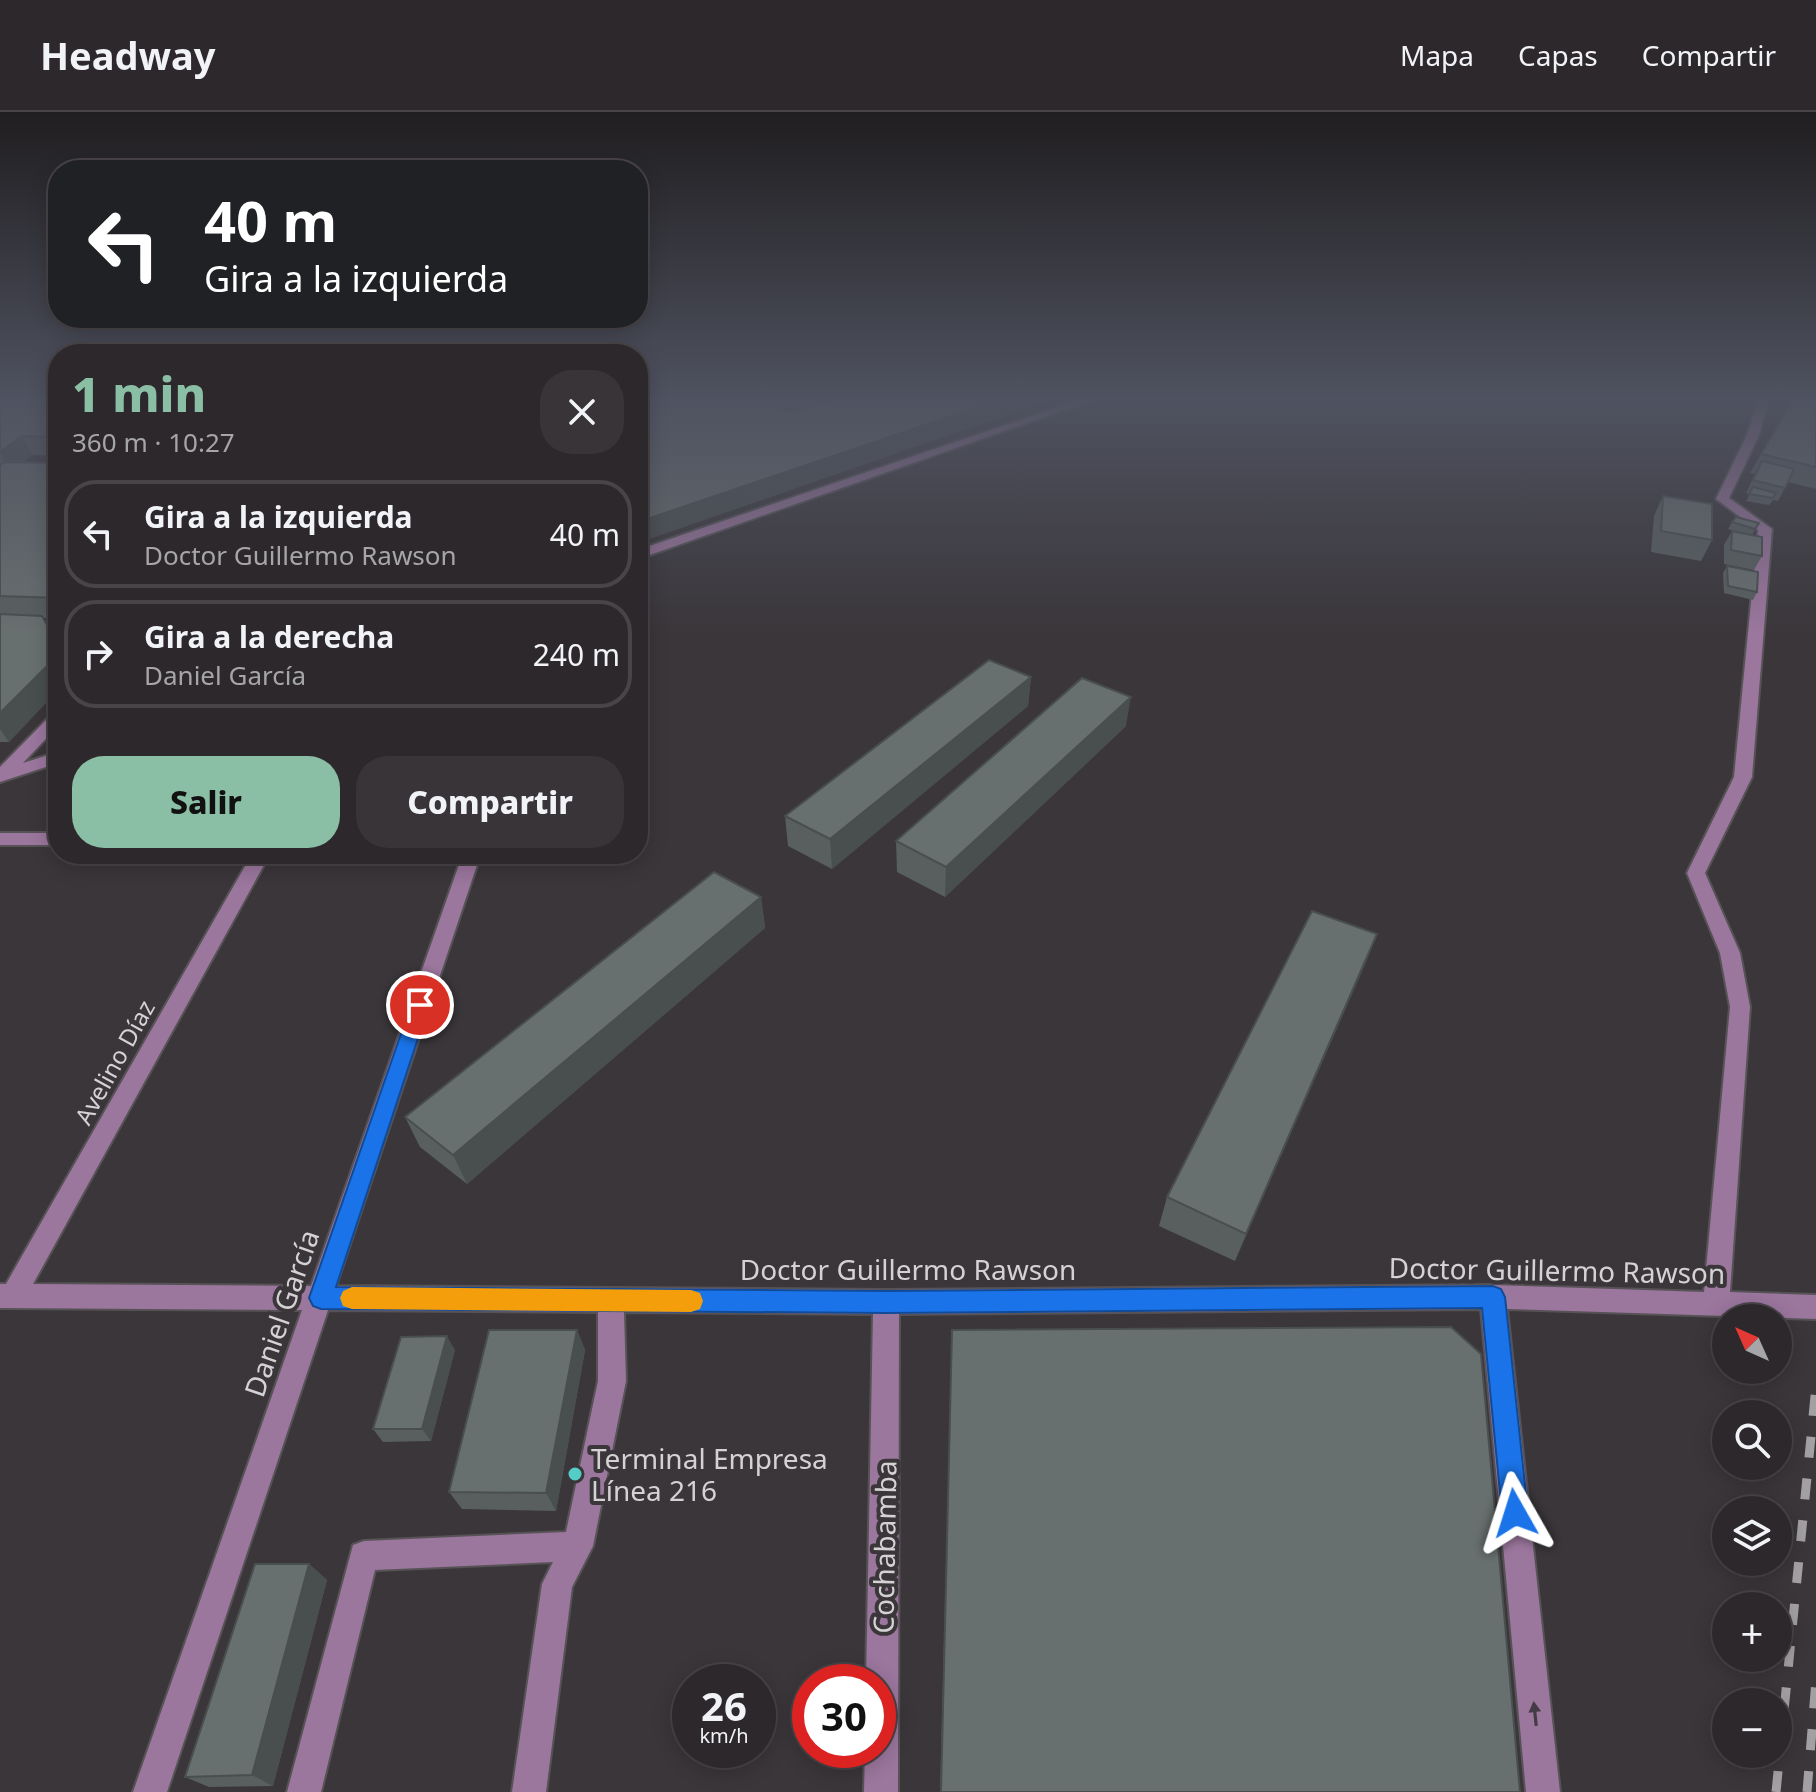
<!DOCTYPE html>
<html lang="es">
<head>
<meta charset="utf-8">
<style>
	body { margin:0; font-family:"Noto Sans",sans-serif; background:#383438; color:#f1f3f6; height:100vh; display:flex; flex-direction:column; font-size:30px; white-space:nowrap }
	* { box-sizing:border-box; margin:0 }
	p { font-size:26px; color:#a6a6a9 }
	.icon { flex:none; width:44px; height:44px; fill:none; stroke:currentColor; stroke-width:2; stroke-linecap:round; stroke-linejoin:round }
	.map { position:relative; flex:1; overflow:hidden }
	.side { position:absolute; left:48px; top:232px; width:600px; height:520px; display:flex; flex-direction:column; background:#2c282c; border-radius:32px; box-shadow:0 4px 20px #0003,0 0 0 2px #484448 }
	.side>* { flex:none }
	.banner { position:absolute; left:48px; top:48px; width:600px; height:168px; border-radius:32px; box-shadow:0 4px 20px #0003,0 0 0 2px #484448; background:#202124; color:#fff; overflow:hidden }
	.needle { width:52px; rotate:315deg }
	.tools { position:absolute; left:1712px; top:1192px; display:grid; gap:16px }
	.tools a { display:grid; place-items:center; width:80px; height:80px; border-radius:50%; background:#2c282c; box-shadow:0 4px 20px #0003,0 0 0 2px #484448; font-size:40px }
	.speed { position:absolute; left:672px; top:1552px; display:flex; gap:16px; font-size:40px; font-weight:700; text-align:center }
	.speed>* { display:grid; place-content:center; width:104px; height:104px; border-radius:50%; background:#2c282c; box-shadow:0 4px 20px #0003,0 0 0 2px #484448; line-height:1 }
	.speed small { font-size:20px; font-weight:400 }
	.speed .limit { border:12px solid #d22; background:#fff; color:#111 }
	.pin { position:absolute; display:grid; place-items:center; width:68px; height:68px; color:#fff; margin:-34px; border:4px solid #fff; border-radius:50%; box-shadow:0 2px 8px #0007 }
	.me { position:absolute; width:88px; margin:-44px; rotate:354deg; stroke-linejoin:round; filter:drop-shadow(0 0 6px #0008) }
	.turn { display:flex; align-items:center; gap:28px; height:168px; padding:0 24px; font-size:36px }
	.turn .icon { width:104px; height:104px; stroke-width:2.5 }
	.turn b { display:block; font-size:56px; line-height:68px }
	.round { display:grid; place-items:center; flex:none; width:84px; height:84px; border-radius:32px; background:#383438 }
	.headline { display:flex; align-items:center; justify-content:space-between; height:136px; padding:0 24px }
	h1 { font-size:48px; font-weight:800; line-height:60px; color:#8abfa5 }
	.action { display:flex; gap:16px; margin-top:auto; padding:16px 24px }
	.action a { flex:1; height:92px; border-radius:32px; background:#8abfa5; color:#111; font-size:32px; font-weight:800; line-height:92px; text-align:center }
	.action a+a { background:#383438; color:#f1f3f6 }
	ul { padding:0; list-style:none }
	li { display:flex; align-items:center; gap:24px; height:108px; margin:0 16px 12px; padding:0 8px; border:4px solid #484448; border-radius:32px }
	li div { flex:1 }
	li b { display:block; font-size:30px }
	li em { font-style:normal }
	header { display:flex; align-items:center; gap:48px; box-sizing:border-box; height:112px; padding:0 40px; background:#2c282c; border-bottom:2px solid #484448 }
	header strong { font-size:38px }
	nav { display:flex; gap:44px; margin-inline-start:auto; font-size:28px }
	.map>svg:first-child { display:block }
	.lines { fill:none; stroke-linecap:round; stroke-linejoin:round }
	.minor-casing { stroke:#565256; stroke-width:4 }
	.minor { fill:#9b769d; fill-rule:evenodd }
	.rail { stroke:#a2a0a2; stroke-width:9; stroke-dasharray:21 21; stroke-linecap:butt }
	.wall { fill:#595f5f }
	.shaded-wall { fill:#494e4e }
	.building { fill:#686f6f; stroke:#494e4e; stroke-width:2 }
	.oneway { fill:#443c44 }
	.route { fill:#1a73e8; stroke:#114b97; stroke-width:2 }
	.slow { fill:#f59e0b }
	.poi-dot { fill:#54cdc7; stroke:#3a363a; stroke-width:3 }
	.labels { text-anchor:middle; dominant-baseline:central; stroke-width:8; stroke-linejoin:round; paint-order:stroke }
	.street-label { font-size:24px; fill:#d4d2d4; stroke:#3a363a }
	.near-street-label { font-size:28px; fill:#d4d2d4; stroke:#3a363a }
	.near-poi-label { font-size:28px; fill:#d4d2d4; stroke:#3a363a; text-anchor:start }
</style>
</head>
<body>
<header>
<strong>Headway</strong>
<nav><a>Mapa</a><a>Capas</a><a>Compartir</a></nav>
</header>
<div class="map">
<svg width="1816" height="1680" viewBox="0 0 1816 1680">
	<rect width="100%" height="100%" fill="#3a363a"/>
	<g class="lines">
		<!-- minor casing -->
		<g class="minor-casing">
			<g id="minor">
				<polygon points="853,286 868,286 843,295 744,294 738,291 744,288 842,289"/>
				<polygon points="1085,286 1099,286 638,447 638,438"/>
				<polygon points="1759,286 1769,286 1759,323 1729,386 1772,417 1752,665 1705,761 1740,841 1750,895 1730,1180 1816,1183 1816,1207 1507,1197 1560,1680 1526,1680 1481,1197 899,1202 898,1680 864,1680 865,1638 878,1638 878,1570 866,1570 873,1202 624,1200 626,1269 593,1434 572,1475 546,1680 512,1680 542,1472 553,1450 375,1458 321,1680 287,1680 353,1433 364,1429 566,1420 598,1269 598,1200 328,1198 167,1680 133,1680 302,1198 0,1196 0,1172 6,1172 252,742 270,742 33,1172 311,1174 461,747 459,742 477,742 479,747 336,1174 886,1178 1493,1173 1704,1180 1730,895 1720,841 1687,761 1734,665 1758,418 1716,387 1747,323"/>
				<polygon points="0,509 58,513 58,521 0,517"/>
				<polygon points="58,600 58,614 23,651 58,640 58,651 0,670 0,655 52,602"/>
				<rect x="0" y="721" width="58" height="12"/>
			</g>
		</g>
		<!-- minor -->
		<use href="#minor" class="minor"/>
		<!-- rail -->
		<g class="rail">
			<polyline points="1776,1680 1816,1274"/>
			<polyline points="1807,1680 1816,1568"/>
		</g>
	</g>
	<!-- wall -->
	<g class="wall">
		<polygon points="0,286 58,286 58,344 33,343 23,350 58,351 58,507 43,506 58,532 58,578 9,630 0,630"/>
		<polygon points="1816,286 1816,377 1788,370 1778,389 1773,388 1769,393 1746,389 1750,382 1746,381 1755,362 1750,361 1761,342"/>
		<polygon points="1663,384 1712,428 1701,449 1651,440 1654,404"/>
		<polygon points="1732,410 1759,411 1752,423 1762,444 1754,458 1724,452 1724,433 1732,419 1744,422 1728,417"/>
		<polygon points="1727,454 1757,480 1753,488 1724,481 1723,461"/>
		<polygon points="1031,565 1028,594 832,757 788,734 785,704"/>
		<polygon points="1126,614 945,785 897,760 896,729"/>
		<polygon points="761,785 765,816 467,1072 420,1035 405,1005"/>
		<polygon points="1377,822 1235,1149 1159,1114 1167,1085"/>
		<polygon points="577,1218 585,1238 556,1399 462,1397 449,1380"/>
		<polygon points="952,1218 1520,1680 940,1680"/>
		<polygon points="455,1238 431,1329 383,1330 373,1317"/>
		<polygon points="309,1452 327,1468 273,1674 209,1675 185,1665"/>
	</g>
	<!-- shaded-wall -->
	<g class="shaded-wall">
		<polygon points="1004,286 1056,286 638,431 638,410"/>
		<polygon points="22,324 33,343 10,360 0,340"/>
		<polygon points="58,543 58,578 9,630 0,617 0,601"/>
		<polygon points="1031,565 1028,594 832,757 830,727"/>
		<polygon points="1131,585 1126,614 945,785 946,755"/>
		<polygon points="761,785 765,816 467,1072 453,1043"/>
		<polygon points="1377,822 1365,853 1235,1149 1246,1122"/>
		<polygon points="577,1218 585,1238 556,1399 546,1381"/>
		<polygon points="447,1224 455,1238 431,1329 422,1317"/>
		<polygon points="309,1452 327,1468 273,1674 252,1663"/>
	</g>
	<!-- building -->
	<g class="building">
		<polygon points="0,286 58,286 58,325 22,324 0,340"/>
		<polygon points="656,286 759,286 787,300 833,286 1004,286 638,410 638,291"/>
		<polygon points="1794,286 1816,286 1816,355 1761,342"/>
		<polygon points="1762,349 1794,357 1785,376 1753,368"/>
		<polygon points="5,350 58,351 58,486 0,484 0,353"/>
		<polygon points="1753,375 1776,381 1773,386 1749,382"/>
		<polygon points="1663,384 1712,392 1712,428 1661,419"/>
		<polygon points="1736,405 1759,411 1755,417 1732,410"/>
		<polygon points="1732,419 1762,425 1762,444 1731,438"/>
		<polygon points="1727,454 1758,460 1757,480 1728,474"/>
		<polygon points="0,502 42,504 58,533 58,543 0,601"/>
		<polygon points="989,548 1031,565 830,727 785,704"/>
		<polygon points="1082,566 1131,585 946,755 896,729"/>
		<polygon points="714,760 761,785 453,1043 405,1005"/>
		<polygon points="1312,799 1377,822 1246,1122 1167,1085"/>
		<polygon points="1451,1215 1481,1242 1520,1680 941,1680 952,1218"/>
		<polygon points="489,1218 577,1218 546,1381 449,1380"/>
		<polygon points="447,1224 422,1317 373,1317 401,1225"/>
		<polygon points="255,1452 309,1452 252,1663 185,1665"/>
	</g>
	<!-- one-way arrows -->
	<defs><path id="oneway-solid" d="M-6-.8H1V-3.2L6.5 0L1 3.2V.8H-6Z" transform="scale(2)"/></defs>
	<use class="oneway" href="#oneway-solid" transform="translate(1535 1602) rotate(-96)"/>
	<!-- sky -->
	<linearGradient id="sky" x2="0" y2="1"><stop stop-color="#201e20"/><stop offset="0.55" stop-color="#4f5260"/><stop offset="1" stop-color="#4f5260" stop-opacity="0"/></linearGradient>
	<rect width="1816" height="521" fill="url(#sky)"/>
	<!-- route -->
	<polygon class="route" points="420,886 429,893 336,1175 886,1179 1493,1174 1501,1177 1505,1185 1528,1401 1524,1411 1515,1415 1505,1411 1502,1401 1482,1196 886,1201 321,1197 313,1194 309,1186 411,893"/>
	<!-- slow -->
	<polygon class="slow" points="352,1175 691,1178 700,1181 703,1189 700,1197 691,1200 352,1197 343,1194 340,1186 343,1179"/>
	<!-- markers -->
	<circle class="poi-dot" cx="575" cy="1362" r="8"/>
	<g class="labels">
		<!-- street labels -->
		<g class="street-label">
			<text transform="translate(114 950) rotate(-61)">Avelino Díaz</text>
		</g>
		<!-- near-street labels -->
		<g class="near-street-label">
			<text x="908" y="1157">Doctor Guillermo Rawson</text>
			<text transform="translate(1557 1158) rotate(1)">Doctor Guillermo Rawson</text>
			<text transform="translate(281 1201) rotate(-71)">Daniel García</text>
			<text transform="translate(884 1435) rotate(-89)">Cochabamba</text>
		</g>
		<!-- near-poi labels -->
		<g class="near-poi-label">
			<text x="591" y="1346">Terminal Empresa<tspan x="591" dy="32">Línea 216</tspan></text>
		</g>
	</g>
</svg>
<div class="tools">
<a><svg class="needle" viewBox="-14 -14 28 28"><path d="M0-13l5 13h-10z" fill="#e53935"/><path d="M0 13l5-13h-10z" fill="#a6a6a9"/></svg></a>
<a><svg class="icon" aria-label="search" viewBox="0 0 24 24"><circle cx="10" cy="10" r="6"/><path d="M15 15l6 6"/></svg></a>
<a><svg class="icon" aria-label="layers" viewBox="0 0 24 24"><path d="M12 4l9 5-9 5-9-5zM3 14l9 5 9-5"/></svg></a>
<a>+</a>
<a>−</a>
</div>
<div class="speed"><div>26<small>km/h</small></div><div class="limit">30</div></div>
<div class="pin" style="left:420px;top:893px;background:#d93025"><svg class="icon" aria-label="arrive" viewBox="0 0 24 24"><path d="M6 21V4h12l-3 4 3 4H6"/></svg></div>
<svg class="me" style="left:1515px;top:1401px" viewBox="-20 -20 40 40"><path d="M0-17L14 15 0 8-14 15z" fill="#1a73e8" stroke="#fff" stroke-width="4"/></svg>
<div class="banner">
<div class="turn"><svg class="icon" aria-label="left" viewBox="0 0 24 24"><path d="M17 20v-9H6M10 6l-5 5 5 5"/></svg><div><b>40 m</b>Gira a la izquierda</div></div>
</div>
<section class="side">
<div class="headline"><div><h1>1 min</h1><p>360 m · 10:27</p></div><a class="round"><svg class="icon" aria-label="close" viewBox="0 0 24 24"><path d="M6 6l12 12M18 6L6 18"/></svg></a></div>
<ul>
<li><svg class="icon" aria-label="left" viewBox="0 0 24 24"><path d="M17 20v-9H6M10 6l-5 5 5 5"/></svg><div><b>Gira a la izquierda</b><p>Doctor Guillermo Rawson</p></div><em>40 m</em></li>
<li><svg class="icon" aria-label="right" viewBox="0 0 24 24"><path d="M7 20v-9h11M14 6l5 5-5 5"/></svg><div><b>Gira a la derecha</b><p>Daniel García</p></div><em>240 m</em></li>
</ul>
<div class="action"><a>Salir</a><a>Compartir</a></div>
</section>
</div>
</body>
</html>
